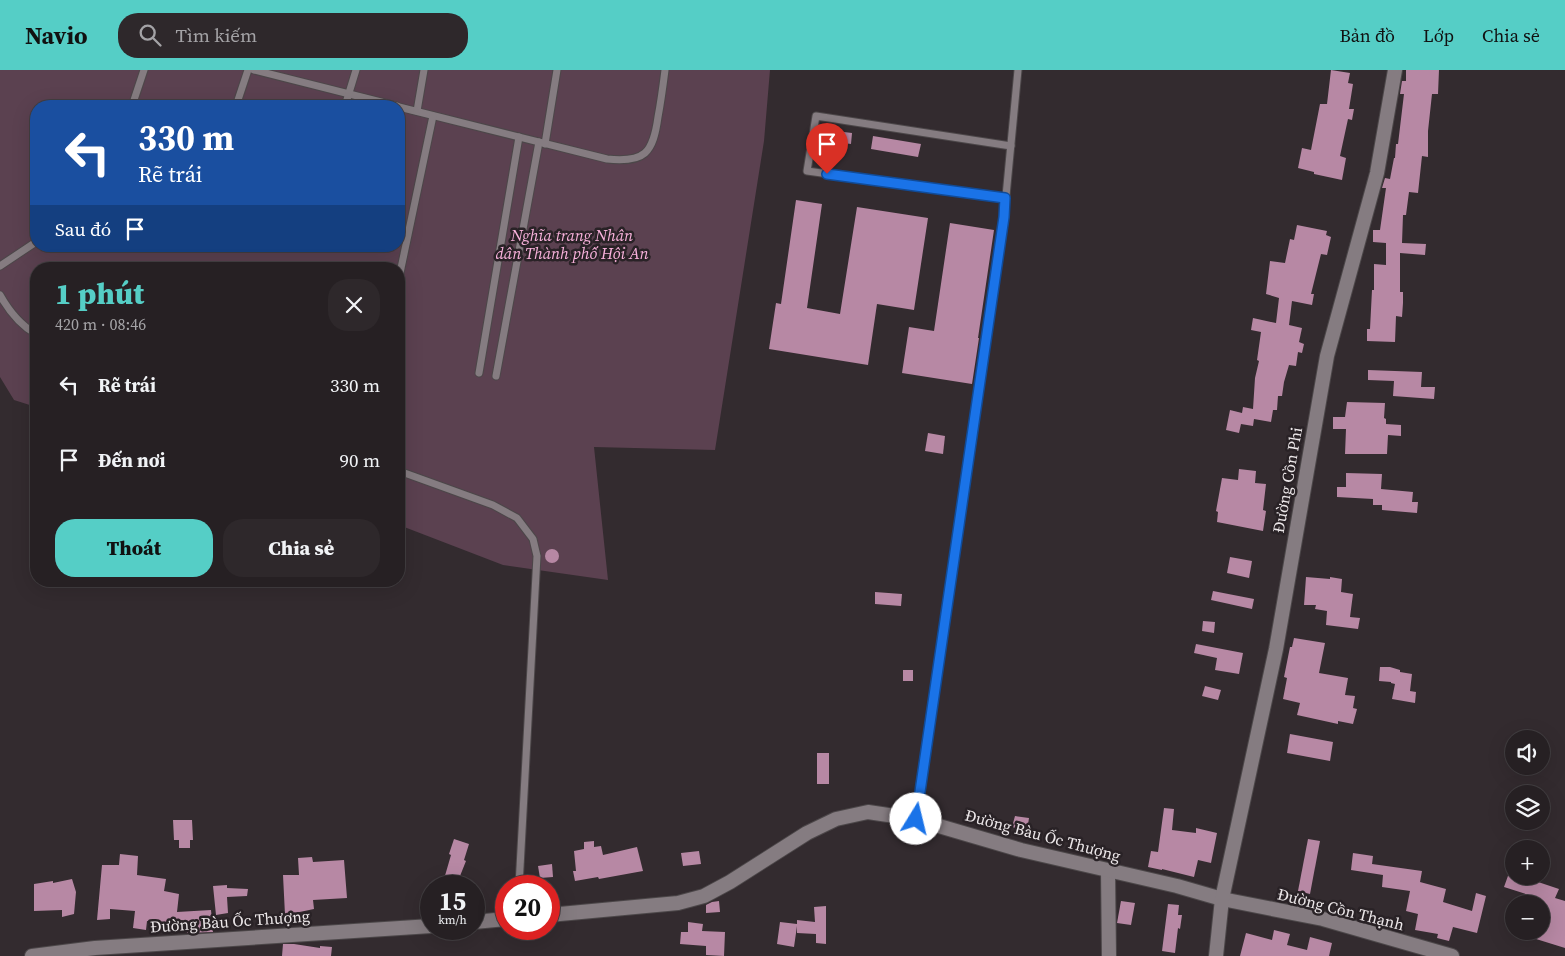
<!DOCTYPE html>
<html lang="vi">
<head>
<meta charset="utf-8">
<style>
	body { margin:0; font-family:"Source Serif 4",serif; background:#2e282b; color:#f1f3f6; height:100vh; display:flex; flex-direction:column; font-size:19px; white-space:nowrap }
	* { box-sizing:border-box; margin:0 }
	p { font-size:16px; color:#a4a3a6 }
	.icon { flex:none; width:28px; height:28px; fill:none; stroke:currentColor; stroke-width:2; stroke-linecap:round; stroke-linejoin:round }
	.map { position:relative; flex:1; overflow:hidden }
	.drawer { position:absolute; left:30px; top:192px; width:375px; height:325px; display:flex; flex-direction:column; background:#262023; border-radius:20px; box-shadow:0 5px 20px #0002,0 0 0 1px #423e41 }
	.drawer>* { flex:none }
	.hud { position:absolute; left:30px; top:30px; width:375px; height:152px; border-radius:20px; box-shadow:0 5px 20px #0002,0 0 0 1px #423e41; background:#1a4fa0; color:#fff; overflow:hidden }
	.fabs { position:absolute; left:1505px; top:660px; display:grid; gap:10px }
	.fabs a { display:grid; place-items:center; width:45px; height:45px; border-radius:50%; background:#262023; box-shadow:0 5px 20px #0002,0 0 0 1px #423e41; font-size:25px }
	.speed { position:absolute; left:420px; top:805px; display:flex; gap:10px; font-size:25px; font-weight:700; text-align:center }
	.speed>* { display:grid; place-content:center; width:65px; height:65px; border-radius:50%; background:#262023; box-shadow:0 5px 20px #0002,0 0 0 1px #423e41; line-height:1 }
	.speed small { font-size:12px; font-weight:400 }
	.speed .limit { border:8px solid #d22; background:#fff; color:#111 }
	.pin { position:absolute; display:grid; place-items:center; width:42px; height:42px; color:#fff; margin:-51px -21px; border-radius:50% 50% 50% 0; rotate:-45deg; box-shadow:0 0 5px #0007 }
	.pin .icon { rotate:45deg }
	.me { position:absolute; width:55px; margin:-28px; rotate:9deg; stroke-linejoin:round; filter:drop-shadow(0 0 4px #0008) }
	.turn { display:flex; align-items:center; gap:18px; height:105px; padding:0 25px; font-size:22px }
	.turn .icon { width:65px; height:65px; stroke-width:2.5 }
	.turn b { display:block; font-size:35px; line-height:42px }
	.then { display:flex; align-items:center; height:48px; padding:0 25px; background:#0003; gap:10px; font-size:19px }
	.round { display:grid; place-items:center; flex:none; width:52px; height:52px; border-radius:20px; background:#2e282b }
	.headline { display:flex; align-items:center; justify-content:space-between; height:85px; padding:0 25px }
	h1 { font-size:30px; font-weight:800; line-height:38px; color:#55cec6 }
	.button { display:flex; gap:10px; margin-top:auto; padding:10px 25px }
	.button a { flex:1; height:58px; border-radius:20px; background:#55cec6; color:#111; font-size:20px; font-weight:800; line-height:58px; text-align:center }
	.button a+a { background:#2e282b; color:#f1f3f6 }
	ul { padding:0; list-style:none }
	li { display:flex; align-items:center; gap:15px; height:75px; padding:0 25px }
	li div { flex:1 }
	li b { display:block; font-size:19px }
	li em { font-style:normal }
	header { display:flex; align-items:center; gap:30px; box-sizing:border-box; height:70px; padding:0 25px; background:#55cec6; color:#111 }
	header strong { font-size:24px }
	nav { display:flex; gap:28px; margin-inline-start:auto; font-size:18px }
	.search { width:350px; height:45px; background:#2e282b; display:flex; align-items:center; gap:12px; box-sizing:border-box; padding:0 18px; border-radius:20px; color:#a4a3a6; font-size:19px }
	.map>svg:first-child { display:block }
	.green { fill:#5b4150; fill-rule:evenodd }
	.building { fill:#b788a4 }
	.lines { fill:none; stroke-linecap:round; stroke-linejoin:round }
	.lane-casing { stroke:#4c4749; stroke-width:9 }
	.street-casing { stroke:#4c4749; stroke-width:16 }
	.lane { stroke:#857c81; stroke-width:7 }
	.street { stroke:#857c81; stroke-width:14 }
	.route-casing { stroke:#114b97; stroke-width:12 }
	.route { stroke:#1a73e8; stroke-width:9 }
	.labels { text-anchor:middle; dominant-baseline:central; stroke-width:5; stroke-linejoin:round; paint-order:stroke }
	.park-label { font-size:16px; font-style:italic; fill:#f9b2dc; stroke:#292226 }
	.street-label { font-size:16px; fill:#ece7e9; stroke:#292226 }
</style>
</head>
<body>
<header>
<strong>Navio</strong>
<div class="search"><svg class="icon" aria-label="search" viewBox="0 0 24 24"><circle cx="10" cy="10" r="6"/><path d="M15 15l6 6"/></svg>Tìm kiếm</div>
<nav><a>Bản đồ</a><a>Lớp</a><a>Chia sẻ</a></nav>
</header>
<div class="map">
<svg width="1565" height="886" viewBox="0 0 1565 886">
	<rect width="100%" height="100%" fill="#332b2f"/>
	<!-- green -->
	<path class="green" d="M0 0H770L764 71 715 380 594 377 608 510 503 495 399 455V199H36V337L14 330 0 307ZM36 36H399V176H36Z"/>
	<!-- building -->
	<g class="building">
		<polygon points="1331,0 1350,3 1348,13 1353,14 1349,39 1354,39 1352,50 1348,49 1340,86 1346,88 1342,110 1314,104 1314,102 1298,98 1302,78 1311,80 1320,34 1327,34"/>
		<polygon points="1406,0 1439,0 1438,24 1432,24 1428,61 1428,87 1422,86 1418,123 1409,122 1406,145 1403,145 1402,173 1426,174 1425,185 1400,183 1400,222 1403,222 1403,233 1402,247 1396,246 1395,272 1367,271 1367,259 1370,259 1372,220 1374,220 1374,194 1386,195 1386,173 1373,172 1373,160 1380,160 1386,118 1382,118 1385,108 1390,109 1394,88 1395,88 1396,74 1398,74 1404,24 1400,24 1402,11 1406,11"/>
		<polygon points="828,60 852,63 851,74 827,71"/>
		<polygon points="873,66 921,74 918,87 871,79"/>
		<polygon points="796,130 822,134 807,238 840,244 857,137 928,148 914,240 877,234 868,295 769,279 776,233 781,234"/>
		<polygon points="950,153 994,160 978,268 979,268 972,314 902,303 909,257 934,261"/>
		<polygon points="1297,155 1327,161 1326,165 1331,167 1327,185 1321,184 1311,224 1314,224 1312,235 1292,231 1289,255 1302,258 1299,272 1304,274 1302,283 1298,282 1296,296 1289,295 1284,312 1282,326 1278,326 1277,340 1273,340 1271,352 1254,349 1253,356 1241,354 1239,363 1226,360 1230,340 1242,343 1243,337 1253,339 1255,308 1259,291 1257,290 1261,262 1251,260 1253,248 1276,253 1279,228 1266,224 1270,191 1285,193 1290,169 1294,170"/>
		<polygon points="1368,300 1422,302 1421,317 1435,317 1434,329 1393,326 1394,311 1368,310"/>
		<polygon points="1347,332 1385,333 1384,348 1386,349 1386,354 1401,355 1401,366 1388,365 1387,384 1345,384 1346,359 1333,359 1333,347 1345,347"/>
		<polygon points="928,363 945,366 943,384 925,381"/>
		<polygon points="1239,399 1256,401 1255,413 1266,414 1263,440 1266,441 1263,461 1217,452 1218,442 1216,441 1222,408 1238,410"/>
		<polygon points="1346,403 1382,404 1381,419 1413,422 1412,432 1418,432 1417,443 1382,440 1382,435 1373,435 1373,429 1337,427 1337,417 1346,417"/>
		<circle cx="552" cy="486" r="7"/>
		<polygon points="1230,487 1252,491 1249,508 1227,503"/>
		<polygon points="1306,507 1330,509 1330,507 1342,509 1341,522 1353,524 1350,547 1360,548 1358,559 1326,555 1327,541 1315,539 1316,535 1304,535"/>
		<polygon points="1213,521 1254,529 1252,539 1211,530"/>
		<polygon points="875,522 902,524 901,536 875,534"/>
		<polygon points="1203,551 1215,552 1214,563 1202,561"/>
		<polygon points="1294,568 1325,573 1319,603 1348,608 1345,625 1355,626 1353,638 1357,639 1353,654 1338,651 1338,654 1297,645 1300,633 1283,629 1287,608 1284,607 1290,577 1292,577"/>
		<polygon points="1196,574 1243,583 1239,604 1215,600 1217,588 1194,583"/>
		<polygon points="1380,597 1390,597 1400,600 1400,602 1412,604 1410,621 1416,622 1415,633 1392,629 1395,614 1391,613 1391,612 1379,611"/>
		<rect x="903" y="600" width="10" height="11"/>
		<polygon points="1205,616 1221,620 1218,630 1202,626"/>
		<polygon points="1290,664 1333,672 1330,691 1287,683"/>
		<rect x="817" y="683" width="12" height="31"/>
		<polygon points="1164,738 1174,739 1172,760 1196,763 1196,758 1217,763 1211,793 1198,790 1194,807 1162,799 1162,800 1148,797 1151,781 1158,782"/>
		<polygon points="1015,746 1029,748 1027,761 1012,757"/>
		<polygon points="173,750 192,750 193,770 190,770 190,778 179,778 179,770 174,770"/>
		<polygon points="454,769 469,774 464,790 466,791 456,816 442,816 451,785 449,784"/>
		<polygon points="1308,769 1320,771 1310,824 1298,821"/>
		<polygon points="594,771 594,777 601,776 603,785 637,777 643,801 599,809 598,807 575,811 573,801 576,801 574,781 584,779 584,772"/>
		<polygon points="699,781 701,794 683,796 681,783"/>
		<polygon points="1353,783 1373,786 1372,794 1422,801 1420,812 1446,819 1443,832 1472,841 1476,823 1486,826 1477,863 1453,857 1449,871 1437,868 1438,864 1415,860 1418,844 1406,841 1410,821 1382,817 1383,805 1351,800"/>
		<polygon points="120,784 138,786 137,805 166,809 164,821 179,824 177,842 211,840 213,862 187,863 186,853 147,851 146,860 133,858 135,841 110,839 110,849 97,850 102,795 119,795"/>
		<polygon points="312,787 313,792 344,790 347,828 313,830 314,839 285,845 283,805 299,805 298,788"/>
		<polygon points="552,794 553,807 540,808 538,796"/>
		<polygon points="1509,803 1514,804 1514,806 1520,806 1559,819 1555,828 1565,831 1565,878 1520,864 1520,861 1541,861 1541,834 1532,834 1535,827 1504,817"/>
		<polygon points="72,809 76,822 74,844 62,847 62,840 34,841 34,814 53,811 53,813"/>
		<polygon points="227,815 227,818 248,819 247,826 227,827 228,843 216,845 213,816"/>
		<polygon points="719,831 720,842 706,843 706,835 712,832"/>
		<polygon points="1121,831 1135,833 1131,855 1117,853"/>
		<polygon points="1168,834 1179,835 1178,845 1182,845 1180,859 1178,858 1175,883 1162,881"/>
		<polygon points="826,836 826,874 816,873 816,864 797,863 797,856 794,877 777,874 780,852 797,854 797,850 815,852 814,837"/>
		<polygon points="688,852 703,854 702,861 725,862 724,886 706,885 706,876 680,874 681,862 688,862"/>
		<polygon points="1274,860 1290,864 1287,875 1307,880 1310,867 1332,873 1329,886 1240,886 1246,863 1272,870"/>
		<polygon points="283,874 294,874 320,878 320,876 332,877 331,886 282,886"/>
	</g>
	<g class="lines">
		<!-- lane casing -->
		<g class="lane-casing">
			<g id="lane">
				<polyline points="254,0 397,36"/>
				<polyline points="132,36 144,0"/>
				<polyline points="236,36 248,0"/>
				<polyline points="345,36 356,0"/>
				<path d="M399 37 607 89C645 93 653 83 658 47 661 31 663 16 665 0"/>
				<polyline points="417,41 424,0"/>
				<polyline points="545,74 557,0"/>
				<polyline points="1005,128 807,101 816,46 1011,76"/>
				<polyline points="0,196 36,172"/>
				<polyline points="400,203 433,46"/>
				<path d="M0 225C9 241 20 255 36 264"/>
				<polyline points="479,303 519,67"/>
				<polyline points="496,306 539,72"/>
				<polyline points="399,401 493,435 517,448 533,469 537,486 519,816"/>
				<polyline points="915,749 1004,147 1018,0"/>
			</g>
		</g>
		<!-- street casing -->
		<g class="street-casing">
			<g id="street">
				<polyline points="1108,801 1109,886"/>
				<polyline points="549,845 678,833 704,826 730,812 807,763 836,749 868,742 915,749 1021,780 1177,816 1222,829 1323,849 1452,886"/>
				<polyline points="474,852 506,849"/>
				<polyline points="32,886 95,878 431,856"/>
				<polyline points="1216,886 1222,829 1276,579 1327,286 1377,103 1395,0"/>
			</g>
		</g>
		<!-- lane -->
		<use href="#lane" class="lane"/>
		<!-- street -->
		<use href="#street" class="street"/>
	</g>
	<g class="lines">
		<!-- route casing -->
		<g class="route-casing">
			<polyline id="route" points="827,104 1005,128 1004,147 916,749"/>
		</g>
		<!-- route -->
		<use href="#route" class="route"/>
	</g>
	<g class="labels">
		<!-- park labels -->
		<g class="park-label">
			<text x="572" y="165">Nghĩa trang Nhân<tspan x="572" dy="18">dân Thành phố Hội An</tspan></text>
		</g>
		<!-- street labels -->
		<g class="street-label">
			<text transform="translate(1287 410) rotate(-80)">Đường Cồn Phi</text>
			<text transform="translate(1043 765) rotate(15)">Đường Bàu Ốc Thượng</text>
			<text transform="translate(1341 839) rotate(14)">Đường Cồn Thạnh</text>
			<text transform="translate(230 851) rotate(-4)">Đường Bàu Ốc Thượng</text>
		</g>
	</g>
</svg>
<div class="fabs">
<a><svg class="icon" aria-label="sound" viewBox="0 0 24 24"><path d="M4 9h4l5-4v14l-5-4H4zM17 9q2 3 0 6"/></svg></a>
<a><svg class="icon" aria-label="layers" viewBox="0 0 24 24"><path d="M12 4l9 5-9 5-9-5zM3 14l9 5 9-5"/></svg></a>
<a>+</a>
<a>−</a>
</div>
<div class="speed"><div>15<small>km/h</small></div><div class="limit">20</div></div>
<div class="pin" style="left:827px;top:104px;background:#d93025"><svg class="icon" aria-label="arrive" viewBox="0 0 24 24"><path d="M6 21V4h12l-3 4 3 4H6"/></svg></div>
<svg class="me" style="left:916px;top:749px" viewBox="-20 -20 40 40"><circle r="19" fill="#fff"/><path d="M0-13L10 11 0 6-10 11z" fill="#1a73e8"/></svg>
<div class="hud">
<div class="turn"><svg class="icon" aria-label="left" viewBox="0 0 24 24"><path d="M17 20v-9H6M10 6l-5 5 5 5"/></svg><div><b>330 m</b>Rẽ trái</div></div>
<div class="then">Sau đó<svg class="icon" aria-label="arrive" viewBox="0 0 24 24"><path d="M6 21V4h12l-3 4 3 4H6"/></svg></div>
</div>
<section class="drawer">
<div class="headline"><div><h1>1 phút</h1><p>420 m · 08:46</p></div><a class="round"><svg class="icon" aria-label="close" viewBox="0 0 24 24"><path d="M6 6l12 12M18 6L6 18"/></svg></a></div>
<ul>
<li><svg class="icon" aria-label="left" viewBox="0 0 24 24"><path d="M17 20v-9H6M10 6l-5 5 5 5"/></svg><div><b>Rẽ trái</b></div><em>330 m</em></li>
<li><svg class="icon" aria-label="arrive" viewBox="0 0 24 24"><path d="M6 21V4h12l-3 4 3 4H6"/></svg><div><b>Đến nơi</b></div><em>90 m</em></li>
</ul>
<div class="button"><a>Thoát</a><a>Chia sẻ</a></div>
</section>
</div>
</body>
</html>
